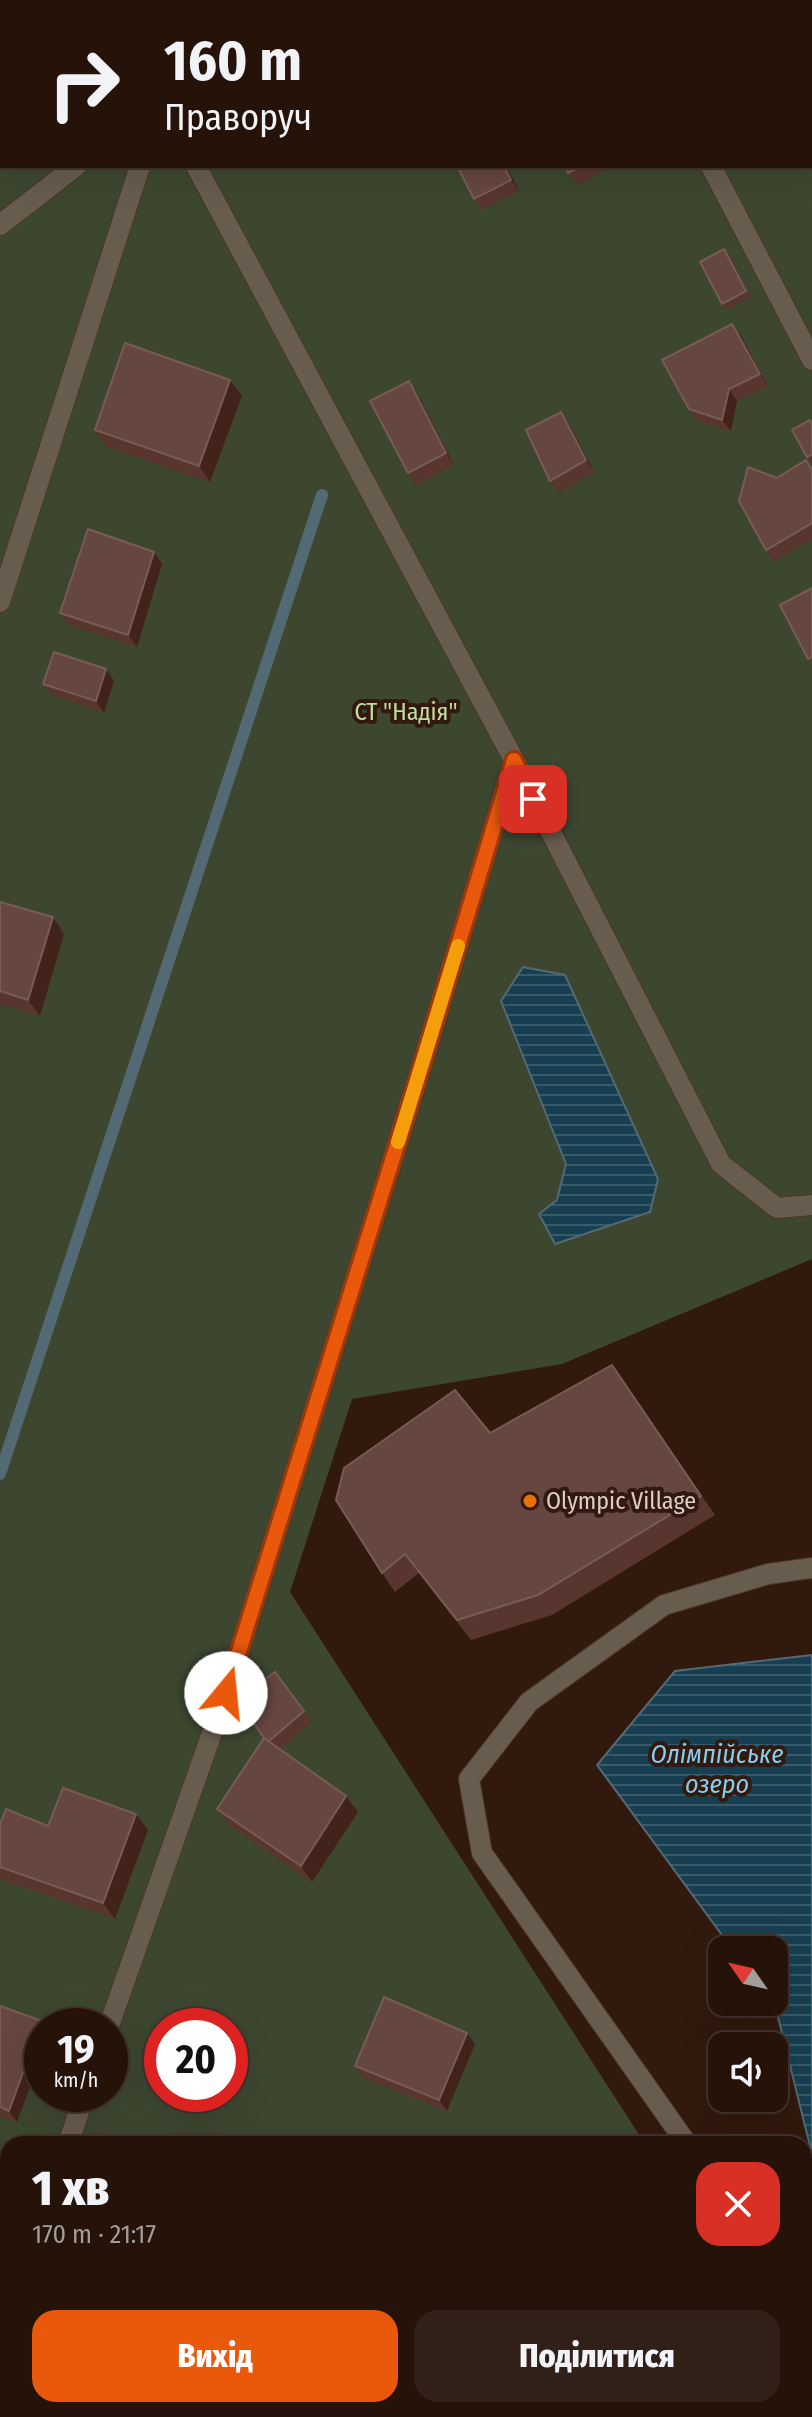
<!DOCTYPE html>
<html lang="uk">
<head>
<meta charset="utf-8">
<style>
	body { margin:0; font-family:"Fira Sans Condensed",sans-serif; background:#312018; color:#f1f3f6; height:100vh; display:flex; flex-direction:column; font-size:30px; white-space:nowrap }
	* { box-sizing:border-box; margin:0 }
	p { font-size:26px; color:#a39e9c }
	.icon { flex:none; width:44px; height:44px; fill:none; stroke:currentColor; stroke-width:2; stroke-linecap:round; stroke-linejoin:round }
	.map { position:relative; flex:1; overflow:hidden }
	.details { position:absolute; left:0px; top:2136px; width:812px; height:282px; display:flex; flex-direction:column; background:#25130a; border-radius:24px 24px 0 0; box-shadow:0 8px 32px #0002,0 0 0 2px #42322b }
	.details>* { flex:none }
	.banner { position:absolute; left:0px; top:0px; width:812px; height:168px; box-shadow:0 8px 32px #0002,0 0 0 2px #42322b; background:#25130a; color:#f1f3f6; overflow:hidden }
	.needle { width:52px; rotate:304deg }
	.controls { position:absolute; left:708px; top:1936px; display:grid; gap:16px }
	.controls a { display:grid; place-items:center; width:80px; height:80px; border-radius:16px; background:#25130a; box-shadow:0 8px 32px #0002,0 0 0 2px #42322b; font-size:40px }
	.speed { position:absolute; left:24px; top:2008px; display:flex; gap:16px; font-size:40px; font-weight:700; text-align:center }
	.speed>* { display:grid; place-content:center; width:104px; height:104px; border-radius:50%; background:#25130a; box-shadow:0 8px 32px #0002,0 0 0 2px #42322b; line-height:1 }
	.speed small { font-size:20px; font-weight:400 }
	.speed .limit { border:12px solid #d22; background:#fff; color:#111 }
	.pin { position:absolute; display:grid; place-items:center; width:68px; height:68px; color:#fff; margin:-34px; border-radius:16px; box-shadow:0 4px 12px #0006 }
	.me { position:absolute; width:88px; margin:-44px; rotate:17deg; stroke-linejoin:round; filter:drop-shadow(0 0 6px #0008) }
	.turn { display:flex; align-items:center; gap:28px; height:168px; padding:0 32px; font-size:36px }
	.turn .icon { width:104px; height:104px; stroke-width:2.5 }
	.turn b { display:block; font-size:56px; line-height:68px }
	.round { display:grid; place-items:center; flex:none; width:84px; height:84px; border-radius:24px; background:#312018 }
	.headline { display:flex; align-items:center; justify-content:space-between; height:136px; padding:0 32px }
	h1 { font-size:48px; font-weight:800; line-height:60px }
	.primary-button { display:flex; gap:16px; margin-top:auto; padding:16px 32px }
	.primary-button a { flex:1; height:92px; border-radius:24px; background:#ea580c; color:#fff; font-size:32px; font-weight:800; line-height:92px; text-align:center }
	.primary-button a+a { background:#312018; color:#f1f3f6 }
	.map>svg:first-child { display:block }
	.garden { fill:#3d4730; fill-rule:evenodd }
	.water { fill:url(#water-rules); stroke:#536a74; stroke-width:2 }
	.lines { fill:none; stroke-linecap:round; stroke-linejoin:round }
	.stream { stroke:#536a74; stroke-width:12 }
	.lane-casing { stroke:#4d362b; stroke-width:22 }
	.street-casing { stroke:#4d362b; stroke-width:22 }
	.lane { stroke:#685c4f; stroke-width:20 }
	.street { stroke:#685c4f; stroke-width:20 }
	.wall { fill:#58352f }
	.shaded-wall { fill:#42231b }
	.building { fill:#664640; stroke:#795b55; stroke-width:2 }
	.route-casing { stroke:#983908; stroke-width:20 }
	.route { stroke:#ea580c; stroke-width:14 }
	.slow { stroke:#f59e0b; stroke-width:14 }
	.food-dot { fill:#e8710a; stroke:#31190e; stroke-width:3 }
	.labels { text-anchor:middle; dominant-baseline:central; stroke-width:8; stroke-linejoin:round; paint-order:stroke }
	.park-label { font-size:24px; fill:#c2dca0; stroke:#31190e }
	.poi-label { font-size:24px; fill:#decdc6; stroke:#31190e; text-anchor:start }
	.water-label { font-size:26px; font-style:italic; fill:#88cbef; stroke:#31190e }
</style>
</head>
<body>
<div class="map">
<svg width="812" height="2417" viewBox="0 0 812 2417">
	<defs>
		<pattern id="water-rules" width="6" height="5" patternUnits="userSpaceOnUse" patternTransform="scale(2)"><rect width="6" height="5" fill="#183f51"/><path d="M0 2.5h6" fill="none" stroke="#395a69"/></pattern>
	</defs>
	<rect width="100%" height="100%" fill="#31190e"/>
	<!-- garden -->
	<path class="garden" d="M0 0H812V1259L562 1364 352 1399 290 1592 645 2144H8V2410H636L634 2417H0ZM2 2H810V166H2ZM42 2026H110V2094H42ZM162 2026H230V2094H162Z"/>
	<!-- water -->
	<g class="water">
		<polygon points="523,967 565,975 658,1179 650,1212 555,1244 539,1214 557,1200 566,1164 501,1001"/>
		<polygon points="812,1655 812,2154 776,2009 771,2002 774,2002 774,1950 733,1950 597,1765 675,1671"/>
	</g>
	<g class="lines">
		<!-- stream -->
		<polyline class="stream" points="0,1474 322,495"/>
		<!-- lane casing -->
		<g class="lane-casing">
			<g id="lane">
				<polyline points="624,0 625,2"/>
				<polyline points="331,2 335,0"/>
				<polyline points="196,166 514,760 721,1164 777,1208 812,1205"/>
				<polyline points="711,166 812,360"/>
				<polyline points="0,225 76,166"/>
				<polyline points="0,602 140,166"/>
				<polyline points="109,2026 226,1693 421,1068 514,760"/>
				<polyline points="68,2144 85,2094"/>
				<polyline points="0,2337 8,2314"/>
			</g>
		</g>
		<!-- street casing -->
		<g class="street-casing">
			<g id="street">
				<polyline points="687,2144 482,1853 469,1779 529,1702 664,1605 768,1574 812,1568"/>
				<polyline points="804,2402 810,2417"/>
			</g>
		</g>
		<!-- lane -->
		<use href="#lane" class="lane"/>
		<!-- street -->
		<use href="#street" class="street"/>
	</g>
	<!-- wall -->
	<g class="wall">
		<polygon points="457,166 506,166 519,191 482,210 474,199"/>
		<polygon points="565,166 614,166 577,185"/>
		<polygon points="729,255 751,297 727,310 722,304"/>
		<polygon points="741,336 768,386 737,401 731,431 698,421 689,409"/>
		<polygon points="230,380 242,396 210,482 106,447 95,430"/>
		<polygon points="417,393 454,465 416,485 408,473"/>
		<polygon points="812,423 812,463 811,463 807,457"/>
		<polygon points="569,424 594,472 558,493 550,481"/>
		<polygon points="812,468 812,539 774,562 766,550 777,478"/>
		<polygon points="154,552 162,564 137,647 68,624 60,613"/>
		<polygon points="106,669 114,681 104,713 51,695 43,684"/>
		<polygon points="0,902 64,934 40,1016 0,1004"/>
		<polygon points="612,1365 715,1515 552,1615 471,1640 419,1573 395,1592 382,1573 490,1433"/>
		<polygon points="304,1711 312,1722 281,1749 358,1812 312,1882 229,1825 217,1809 264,1738"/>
		<polygon points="136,1814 148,1830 115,1919 0,1879 0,1824 48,1826"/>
		<polygon points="0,2006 42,2021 46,2026 42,2026 17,2122 0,2116"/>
		<polygon points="467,2033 475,2044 447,2111 363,2078 355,2066"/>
	</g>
	<!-- shaded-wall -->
	<g class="shaded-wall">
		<polygon points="504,166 506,166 519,191 511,180"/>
		<polygon points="732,324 741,336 768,386 760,374"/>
		<polygon points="230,380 242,396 210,482 199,466"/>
		<polygon points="409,381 417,393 454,465 446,453"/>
		<polygon points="729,389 737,401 731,431 722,420"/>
		<polygon points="561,412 569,424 594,472 586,460"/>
		<polygon points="154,552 162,564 137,647 128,635"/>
		<polygon points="106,669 114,681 104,713 96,701"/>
		<polygon points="53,917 64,934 40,1016 28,1000"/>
		<polygon points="346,1796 358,1812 312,1882 301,1866"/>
		<polygon points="136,1814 148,1830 115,1919 103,1903"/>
		<polygon points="42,2021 46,2026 42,2026 42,2055 17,2122 9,2111"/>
		<polygon points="467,2033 475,2044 447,2111 439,2100"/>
		<polygon points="329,2410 333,2410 338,2417 326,2417"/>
	</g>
	<!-- building -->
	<g class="building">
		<polygon points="457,166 504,166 511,180 474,199"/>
		<polygon points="565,166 582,166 568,173"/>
		<polygon points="724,249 746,291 722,304 700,262"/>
		<polygon points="732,324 760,374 729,389 722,420 689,409 662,360"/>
		<polygon points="125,343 230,380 199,466 95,430"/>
		<polygon points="409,381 446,453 408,473 370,401"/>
		<polygon points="561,412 586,460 550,481 526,430"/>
		<polygon points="810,420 812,424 812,454 807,457 792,430"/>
		<polygon points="806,460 812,470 812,523 766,550 739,501 748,467 777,478"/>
		<polygon points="88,529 154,552 128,635 60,613"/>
		<polygon points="812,588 812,657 808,659 780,605"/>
		<polygon points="54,652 106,669 96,701 43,684"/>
		<polygon points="0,902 53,917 28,1000 0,991"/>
		<polygon points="612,1365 701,1496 538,1595 457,1620 405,1554 382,1573 336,1500 344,1468 455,1390 490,1433"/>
		<polygon points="275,1672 304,1711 269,1741 264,1738 237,1699"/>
		<polygon points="264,1738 346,1796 301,1866 217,1809"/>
		<polygon points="63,1788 136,1814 103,1903 0,1867 0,1824 6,1809 48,1826"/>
		<polygon points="384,1997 467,2033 439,2100 355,2066"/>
		<polygon points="0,2006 42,2021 9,2111 0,2107"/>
		<polygon points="241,2410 329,2410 326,2417 238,2417"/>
	</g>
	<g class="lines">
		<!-- route casing -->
		<g class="route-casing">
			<polyline id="route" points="226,1693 421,1068 514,760 533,799"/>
		</g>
		<!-- route -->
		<use href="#route" class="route"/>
		<!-- slow -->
		<polyline class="slow" points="398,1142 458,946"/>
	</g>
	<!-- markers -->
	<circle class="food-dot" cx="530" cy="1501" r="8"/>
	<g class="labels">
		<!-- park labels -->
		<g class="park-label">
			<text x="406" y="712">СТ "Надія"</text>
		</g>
		<!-- poi labels -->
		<g class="poi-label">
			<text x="546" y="1501">Olympic Village</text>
		</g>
		<!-- water labels -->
		<g class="water-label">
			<text x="717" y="1754">Олімпійське<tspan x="717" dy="30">озеро</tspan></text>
		</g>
	</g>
</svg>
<div class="controls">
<a><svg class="needle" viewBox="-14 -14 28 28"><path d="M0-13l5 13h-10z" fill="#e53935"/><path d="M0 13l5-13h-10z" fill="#a39e9c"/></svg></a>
<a><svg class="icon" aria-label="sound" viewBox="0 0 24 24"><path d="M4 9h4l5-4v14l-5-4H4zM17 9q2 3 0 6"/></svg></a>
</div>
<div class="speed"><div>19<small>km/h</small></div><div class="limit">20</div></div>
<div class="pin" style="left:533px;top:799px;background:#d93025"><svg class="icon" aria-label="arrive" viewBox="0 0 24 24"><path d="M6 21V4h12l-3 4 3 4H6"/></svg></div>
<svg class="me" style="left:226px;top:1693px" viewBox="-20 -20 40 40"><circle r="19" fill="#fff"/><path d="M0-13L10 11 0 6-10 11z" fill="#ea580c"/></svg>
<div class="banner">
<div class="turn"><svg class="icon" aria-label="right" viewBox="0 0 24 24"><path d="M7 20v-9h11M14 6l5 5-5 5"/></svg><div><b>160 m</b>Праворуч</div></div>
</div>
<section class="details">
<div class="headline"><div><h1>1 хв</h1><p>170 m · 21:17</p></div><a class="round" style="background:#d93025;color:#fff"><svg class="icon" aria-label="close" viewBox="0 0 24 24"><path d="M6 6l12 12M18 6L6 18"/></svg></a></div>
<div class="primary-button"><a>Вихід</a><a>Поділитися</a></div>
</section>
</div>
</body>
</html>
